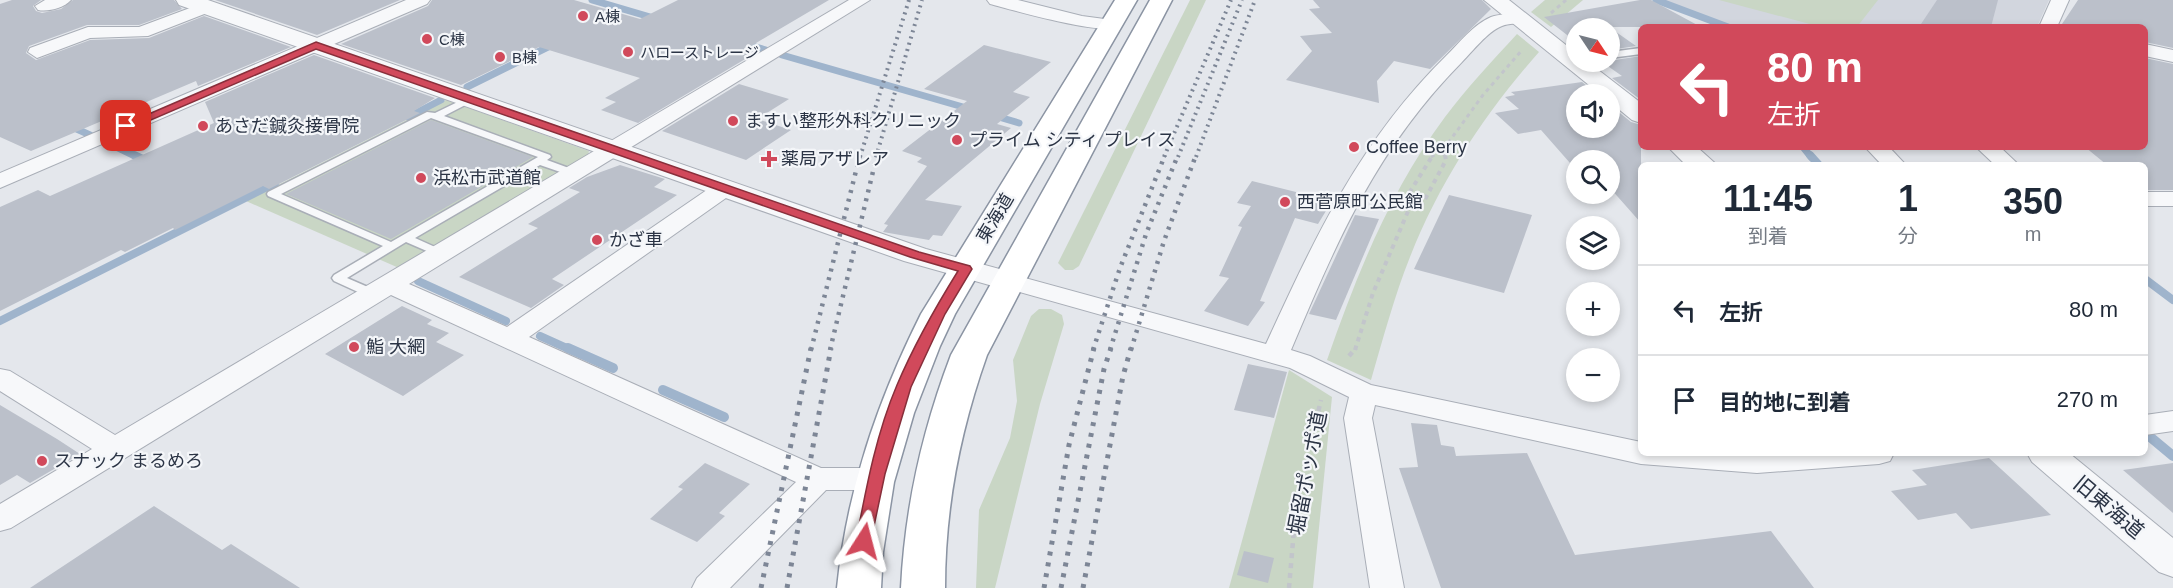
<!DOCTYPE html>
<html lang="ja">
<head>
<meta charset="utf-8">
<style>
	body { margin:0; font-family:Helvetica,"Noto Sans JP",sans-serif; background:#f2f2f3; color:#1f2937; height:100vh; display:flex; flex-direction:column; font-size:22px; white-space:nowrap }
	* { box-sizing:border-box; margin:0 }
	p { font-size:20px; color:#747a83 }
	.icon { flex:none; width:33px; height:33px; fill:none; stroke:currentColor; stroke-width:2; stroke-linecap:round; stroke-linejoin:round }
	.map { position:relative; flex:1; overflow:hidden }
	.details { position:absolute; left:1638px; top:162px; width:510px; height:294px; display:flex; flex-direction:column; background:#fff; border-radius:9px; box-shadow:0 3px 9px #0003 }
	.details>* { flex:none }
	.banner { position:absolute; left:1638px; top:24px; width:510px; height:126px; border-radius:9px; box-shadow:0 3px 9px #0003; background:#d1495b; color:#fff; overflow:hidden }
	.needle { width:39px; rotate:125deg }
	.tools { position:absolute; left:1566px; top:18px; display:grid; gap:12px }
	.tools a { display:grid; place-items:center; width:54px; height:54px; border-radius:50%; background:#fff; box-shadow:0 3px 9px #0003; font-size:30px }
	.pin { position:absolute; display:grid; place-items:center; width:51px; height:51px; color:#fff; margin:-26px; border-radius:12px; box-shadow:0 3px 9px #0006 }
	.me { position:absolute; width:66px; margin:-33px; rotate:9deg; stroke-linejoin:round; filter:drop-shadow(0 0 4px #0008) }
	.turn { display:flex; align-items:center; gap:21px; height:126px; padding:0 30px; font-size:27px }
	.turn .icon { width:78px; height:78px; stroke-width:2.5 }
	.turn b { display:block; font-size:42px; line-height:51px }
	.eta { display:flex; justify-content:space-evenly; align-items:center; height:102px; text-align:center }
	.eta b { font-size:36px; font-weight:800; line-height:42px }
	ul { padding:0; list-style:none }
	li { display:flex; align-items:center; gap:18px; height:90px; padding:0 30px; border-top:2px solid #e0e1e3 }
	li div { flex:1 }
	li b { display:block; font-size:22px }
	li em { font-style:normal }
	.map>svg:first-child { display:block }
	.built { fill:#d2d6de }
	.green { fill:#c9d6c5 }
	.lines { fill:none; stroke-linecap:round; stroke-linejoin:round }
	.stream-far2 { stroke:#9fb4cc; stroke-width:7 }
	.stream-far1 { stroke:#9fb4cc; stroke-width:8 }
	.stream { stroke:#9fb4cc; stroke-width:10 }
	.building { fill:#bbc0ca }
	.service-casing { stroke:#a9aeb7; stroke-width:3 }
	.minor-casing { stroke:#a9aeb7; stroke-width:2 }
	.tertiary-casing { stroke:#a9aeb7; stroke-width:2 }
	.trunk-casing { stroke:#8b94a3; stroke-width:3 }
	.path-far2 { stroke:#c2c5cb; stroke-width:3; stroke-dasharray:4 4; stroke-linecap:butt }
	.path-far1 { stroke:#c2c5cb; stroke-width:4; stroke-dasharray:4.5 4.5; stroke-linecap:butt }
	.path { stroke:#c2c5cb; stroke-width:4.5; stroke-dasharray:5 5; stroke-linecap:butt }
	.service { fill:#f7f8fa; fill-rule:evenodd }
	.minor { fill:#f7f8fa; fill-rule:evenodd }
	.tertiary { fill:#f7f8fa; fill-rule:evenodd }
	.trunk { fill:#fff; fill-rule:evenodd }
	.rail-far2 { stroke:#7d8696; stroke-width:4; stroke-dasharray:2 4.5; stroke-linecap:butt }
	.rail-far1 { stroke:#7d8696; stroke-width:4.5; stroke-dasharray:3 6; stroke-linecap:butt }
	.rail { stroke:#7d8696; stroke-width:5; stroke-dasharray:4 7; stroke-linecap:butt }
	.route { fill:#d1495b; stroke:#882f3b; stroke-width:1.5 }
	.poi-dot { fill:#d1495b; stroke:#f4f6f9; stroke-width:2 }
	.labels { text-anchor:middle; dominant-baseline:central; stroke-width:4.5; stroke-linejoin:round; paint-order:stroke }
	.far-poi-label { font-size:15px; fill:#2b3445; stroke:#f4f6f9; text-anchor:start }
	.poi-label { font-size:18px; fill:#2b3445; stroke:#f4f6f9; text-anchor:start }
	.street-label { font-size:18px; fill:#2b3445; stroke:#f4f6f9 }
	.near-street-label { font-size:21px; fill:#2b3445; stroke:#f4f6f9 }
</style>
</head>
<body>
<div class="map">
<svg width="2173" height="588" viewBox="0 0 2173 588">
	<rect width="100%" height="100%" fill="#e4e7ec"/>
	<!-- built -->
	<polygon class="built" points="1659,0 2049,0 2037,27 1732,27"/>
	<!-- green -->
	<g class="green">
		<polygon points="1190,0 1206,0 1079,266 1073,270 1065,270 1058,263"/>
		<polygon points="1545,0 1583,0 1551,27 1531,12"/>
		<polygon points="1719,0 1878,0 1857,27 1821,27"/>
		<path d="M1517 34 1539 52C1485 113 1440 181 1410 257 1394 297 1383 339 1371 380L1327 360C1357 274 1390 191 1445 117 1467 88 1492 61 1517 34Z"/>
		<polygon points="446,100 589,151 588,155 399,268 246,201"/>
		<polygon points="1039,309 1051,309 1062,315 1064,324 1040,404 995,588 976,588 979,510 1010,438 1017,401 1013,360 1031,316"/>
		<polygon points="1289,370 1332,397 1313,588 1229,588"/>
	</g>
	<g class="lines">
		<!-- stream-far2 -->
		<g class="stream-far2">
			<polyline points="592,0 657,19"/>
			<polyline points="1656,0 1728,27"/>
			<polyline points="742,43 766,50"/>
			<polyline points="782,55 970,109"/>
			<polyline points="467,87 554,44"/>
			<polyline points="992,115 1019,123"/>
			<polyline points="408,117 441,100"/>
			<polyline points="70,126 90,135"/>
			<polyline points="106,142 137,157"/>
			<polyline points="1803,147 1811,157"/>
		</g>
		<!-- stream-far1 -->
		<g class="stream-far1">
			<polyline points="134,155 147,161"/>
			<polyline points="1810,155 1819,165"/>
			<polyline points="2145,279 2173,300"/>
			<polyline points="418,281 506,321"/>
			<polyline points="0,321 275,183"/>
			<polyline points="540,336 571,350"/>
		</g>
		<!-- stream -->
		<g class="stream">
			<polyline points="568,348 613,368"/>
			<polyline points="663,390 724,417"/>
			<polyline points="2149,436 2173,456"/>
		</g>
	</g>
	<!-- building -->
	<g class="building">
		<polygon points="12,0 41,0 33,6 36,11 42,13 61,9 73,0 174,0 182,9 139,25 87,25 29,46 26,53 36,60 90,40 149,38 204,16 291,47 198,86 196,81 31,151 0,137 0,4"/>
		<polygon points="215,0 400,0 317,35"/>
		<polygon points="432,0 574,0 640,19 678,0 829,0 746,49 757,52 638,123 601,110 616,102 605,98 640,78 539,47 461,85 341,44 428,6"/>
		<polygon points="1313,0 1482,0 1491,9 1430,69 1394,61 1377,81 1379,103 1286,80 1312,51 1300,36 1332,33 1309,9 1320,8"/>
		<polygon points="1640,0 1651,0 1701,27 1609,27 1636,46 1610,50 1610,28 1576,28 1576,42 1544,17"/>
		<polygon points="1937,0 1998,0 1991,27 1919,27"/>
		<polygon points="2078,0 2173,0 2173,48 2145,42 2145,27 2060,27"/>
		<polygon points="984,45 1051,62 1013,92 1030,97 997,124 1011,128 925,200 962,206 942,236 933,235 929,240 883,232 888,225 884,224 927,166 917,162 922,158 902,151 967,101 924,89"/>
		<polygon points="314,55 435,98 414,111 420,113 269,189 263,186 175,230 173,228 125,252 121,250 0,311 0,207 38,190 50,196 214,123 205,102"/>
		<polygon points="1641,56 1641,100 1612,78 1622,76 1602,62"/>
		<polygon points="2145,58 2173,64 2173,190 2145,190 2145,165 2107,165 2085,147 2145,147"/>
		<polygon points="1582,82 1597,94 1576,94 1576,128 1610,128 1610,105 1631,122 1641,125 1641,223 1610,188 1610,160 1570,163 1541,130 1518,134 1495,113 1519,109 1505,97 1515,95 1511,92"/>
		<polygon points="739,84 789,99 757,119 791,130 746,160 662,131"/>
		<polygon points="431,120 533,157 391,239 286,194"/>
		<polygon points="620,165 665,179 654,187 677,195 552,279 564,285 531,308 459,277 538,228 528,224 580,192 569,188 587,177"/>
		<polygon points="1252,181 1332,201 1318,224 1295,218 1260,301 1265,302 1248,326 1204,311 1229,278 1219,276 1242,227 1238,226 1251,206 1237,203"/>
		<polygon points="1449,195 1532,215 1504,293 1414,269"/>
		<polygon points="1355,215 1379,219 1336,320 1309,314"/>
		<polygon points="402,306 432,320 427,324 449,333 436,342 464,355 403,396 325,354"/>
		<polygon points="1248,364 1287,372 1274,418 1234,410"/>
		<polygon points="0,405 57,439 80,454 30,483 17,475 0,485"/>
		<polygon points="1411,423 1437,425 1441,445 1454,447 1456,456 1527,453 1575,555 1771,531 1814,588 1441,588 1399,468 1418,467"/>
		<polygon points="1989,458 2051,515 1971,529 1956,513 1918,520 1891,491 1927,485 1912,470"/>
		<polygon points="705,463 750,484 719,513 725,516 697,542 650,519 683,489 678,487"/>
		<polygon points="2173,463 2173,513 2123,470"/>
		<polygon points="154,506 222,550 231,544 300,588 30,588"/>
		<polygon points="1244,551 1274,558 1268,583 1237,575"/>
	</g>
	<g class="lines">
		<!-- service casing -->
		<g class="service-casing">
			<g id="service">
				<polygon points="1641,48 1641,54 1610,58 1610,52"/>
				<path d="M470 96 475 99 473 101 444 116 550 155 551 157 547 160 577 171 578 173 577 175H569L540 165 415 238 444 251 446 253 444 255H436L406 242 347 278 377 291 379 294 377 297H369L334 281 332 278 334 275 383 246 268 196 267 194 268 192 427 112 435 113ZM431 118 538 157 391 242 281 194Z"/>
			</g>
		</g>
		<!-- minor casing -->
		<g class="minor-casing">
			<g id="minor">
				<path d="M45 0H71C64 8 48 12 38 10L35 6Z"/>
				<polygon points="406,0 430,0 427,4 0,188 0,173"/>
				<polygon points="849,0 870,0 409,284 507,327 717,183 733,183 736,188 733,193 529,337 821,468 875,468 886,471 890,479 886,487 875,490 826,490 730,588 692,588 697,578 796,482 391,295 11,528 0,531 0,504 92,449 0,391 0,369 10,371 115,435"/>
				<path d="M987 0H1018L1082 16 1112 20 1121 25C1111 39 1009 9 990 4Z"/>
				<polygon points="2051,0 2069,0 2057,27 2039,27"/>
				<polygon points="206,2 212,3 215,7 212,11 148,36 90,38 37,58 28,52 30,48 88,27 139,27"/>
				<path d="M1518 13 1524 14 1527 18 1524 22C1517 24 1509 23 1502 26 1487 32 1473 51 1462 62 1376 149 1337 241 1291 350L1310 356 1371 385 1641 442V453H1894L1890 461 1879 464 1757 473 1641 464 1375 405 1372 418 1404 588H1370L1344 418 1349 397 1290 368 998 286 994 281 998 276 1007 273 1266 344C1316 235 1360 141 1446 56 1459 43 1474 24 1491 17 1499 14 1510 14 1518 13Z"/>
				<polygon points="2145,44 2173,50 2173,62 2145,56"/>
				<polygon points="1865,147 1889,147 1906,165 1882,165"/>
				<polygon points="1976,147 2000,147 2019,165 1995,165"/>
				<rect x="2145" y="192" width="28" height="14"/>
				<polygon points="2173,411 2173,431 2145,435 2145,415"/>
			</g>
		</g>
		<!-- tertiary casing -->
		<g class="tertiary-casing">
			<g id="tertiary">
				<polygon points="176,0 208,0 926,249 1018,274 1023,281 1018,288 1007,290 904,261 179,5"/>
				<polygon points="1484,0 1509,0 1576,53 1576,62 1588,62 1641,103 1641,123 1632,120 1610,102 1610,94 1600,94"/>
				<polygon points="1668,147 1697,147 1717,165 1686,165"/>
				<polygon points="2027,453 2069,453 2173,538 2173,577 2159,572 2032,462"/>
			</g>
		</g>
		<!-- trunk casing -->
		<g class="trunk-casing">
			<g id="trunk">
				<path d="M1115 0H1137L955 314 940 346 914 413 894 482 883 552 881 588H837C847 490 877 402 921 314Z"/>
				<path d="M1150 0H1172L987 355C960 431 945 507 945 588H901C905 507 922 431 951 355Z"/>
			</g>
		</g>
		<!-- path-far2 -->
		<g class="path-far2">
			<polyline points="1551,13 1566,0"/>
			<polyline points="1431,157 1443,150"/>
			<polyline points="1445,157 1443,150 1483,95 1522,50"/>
		</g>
		<!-- path-far1 -->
		<g class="path-far1">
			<polyline points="1409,209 1406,198 1433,155"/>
			<polyline points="1355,350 1373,293 1409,209 1423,203 1446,160 1445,155"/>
		</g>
		<!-- path -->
		<g class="path">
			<polyline points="1349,356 1356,348"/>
			<polyline points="1289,588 1296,506 1321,400"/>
		</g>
		<!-- service -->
		<use href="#service" class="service"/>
		<!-- minor -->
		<use href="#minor" class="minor"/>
		<!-- tertiary -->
		<use href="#tertiary" class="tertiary"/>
		<!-- trunk -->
		<use href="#trunk" class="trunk"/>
		<!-- rail-far2 -->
		<g class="rail-far2">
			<polyline points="860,157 909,0"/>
			<polyline points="876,157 922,0"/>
			<polyline points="1164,157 1231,0"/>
			<polyline points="1178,157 1242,0"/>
			<polyline points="1196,157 1255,0"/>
		</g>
		<!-- rail-far1 -->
		<g class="rail-far1">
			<polyline points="811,350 860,155"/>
			<polyline points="830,350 877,155"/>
			<polyline points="1093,350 1120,268 1165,155"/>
			<polyline points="1110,350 1146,234 1178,155"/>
			<polyline points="1131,350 1164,241 1196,155"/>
		</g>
		<!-- rail -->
		<g class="rail">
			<polyline points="761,588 811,348"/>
			<polyline points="787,588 831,348"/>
			<polyline points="1044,588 1069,445 1094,348"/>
			<polyline points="1061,588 1104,369 1111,348"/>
			<polyline points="1083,588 1123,376 1131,348"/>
		</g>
	</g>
	<!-- route -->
	<path class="route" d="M316 42 919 252 970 266 972 269 945 314 911 387 885 474 870 545H858L856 541C866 489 876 434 897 385 914 345 935 308 958 271L910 257 316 49 130 129 121 126Z"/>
	<!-- markers -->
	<g class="poi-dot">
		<circle cx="583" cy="16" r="6"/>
		<circle cx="427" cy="39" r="6"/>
		<circle cx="628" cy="52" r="6"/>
		<circle cx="500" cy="57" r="6"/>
		<circle cx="733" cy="121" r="6"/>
		<circle cx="203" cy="126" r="6"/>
		<circle cx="957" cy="140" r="6"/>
		<circle cx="1354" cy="147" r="6"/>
		<path d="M766 150h6v6h6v6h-6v6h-6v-6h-6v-6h6z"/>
		<circle cx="421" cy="178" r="6"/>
		<circle cx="1285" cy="202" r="6"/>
		<circle cx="597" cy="240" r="6"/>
		<circle cx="354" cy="347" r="6"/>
		<circle cx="42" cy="461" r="6"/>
	</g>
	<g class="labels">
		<!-- far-poi labels -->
		<g class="far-poi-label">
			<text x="595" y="16">A棟</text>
			<text x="439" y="39">C棟</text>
			<text x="640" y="52">ハローストレージ</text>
			<text x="512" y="57">B棟</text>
		</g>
		<!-- poi labels -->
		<g class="poi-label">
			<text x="745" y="121">ますい整形外科クリニック</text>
			<text x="215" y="126">あさだ鍼灸接骨院</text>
			<text x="969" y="140">プライム シティ プレイス</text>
			<text x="1366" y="147">Coffee Berry</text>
			<text x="781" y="159">薬局アザレア</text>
			<text x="433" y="178">浜松市武道館</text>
			<text x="1297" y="202">西菅原町公民館</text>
			<text x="609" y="240">かざ車</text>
			<text x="366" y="347">鮨 大網</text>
			<text x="54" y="461">スナック まるめろ</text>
		</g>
		<!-- street labels -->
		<g class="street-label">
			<text transform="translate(995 218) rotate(-59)">東海道</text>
		</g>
		<!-- near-street labels -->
		<g class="near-street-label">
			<text transform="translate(1307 473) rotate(-79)">堀留ポッポ道</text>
			<text transform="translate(2109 507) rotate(40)">旧東海道</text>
		</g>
	</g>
</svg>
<div class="tools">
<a><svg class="needle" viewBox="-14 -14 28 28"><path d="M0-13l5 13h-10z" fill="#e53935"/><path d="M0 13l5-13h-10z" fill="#747a83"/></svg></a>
<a><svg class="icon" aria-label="sound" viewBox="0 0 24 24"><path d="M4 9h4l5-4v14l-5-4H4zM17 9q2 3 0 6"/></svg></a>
<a><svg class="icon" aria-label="search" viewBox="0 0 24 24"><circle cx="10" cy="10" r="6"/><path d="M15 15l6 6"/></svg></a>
<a><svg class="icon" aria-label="layers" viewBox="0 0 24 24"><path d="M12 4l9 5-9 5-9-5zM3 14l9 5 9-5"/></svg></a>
<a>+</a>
<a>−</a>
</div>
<div class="pin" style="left:126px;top:126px;background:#d93025"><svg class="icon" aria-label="arrive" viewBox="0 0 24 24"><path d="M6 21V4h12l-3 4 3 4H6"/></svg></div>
<svg class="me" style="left:864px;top:541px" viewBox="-20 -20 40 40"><path d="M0-17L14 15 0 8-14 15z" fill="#d1495b" stroke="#fff" stroke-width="4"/></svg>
<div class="banner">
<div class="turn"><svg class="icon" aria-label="left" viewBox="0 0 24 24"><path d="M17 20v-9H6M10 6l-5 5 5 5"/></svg><div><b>80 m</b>左折</div></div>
</div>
<section class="details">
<div class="eta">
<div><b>11:45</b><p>到着</p></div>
<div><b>1</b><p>分</p></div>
<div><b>350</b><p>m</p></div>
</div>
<ul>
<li><svg class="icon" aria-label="left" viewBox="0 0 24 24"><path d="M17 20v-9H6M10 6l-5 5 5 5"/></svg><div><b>左折</b></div><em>80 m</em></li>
<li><svg class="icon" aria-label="arrive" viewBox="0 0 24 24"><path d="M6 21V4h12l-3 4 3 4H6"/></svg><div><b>目的地に到着</b></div><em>270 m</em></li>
</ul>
</section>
</div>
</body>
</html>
